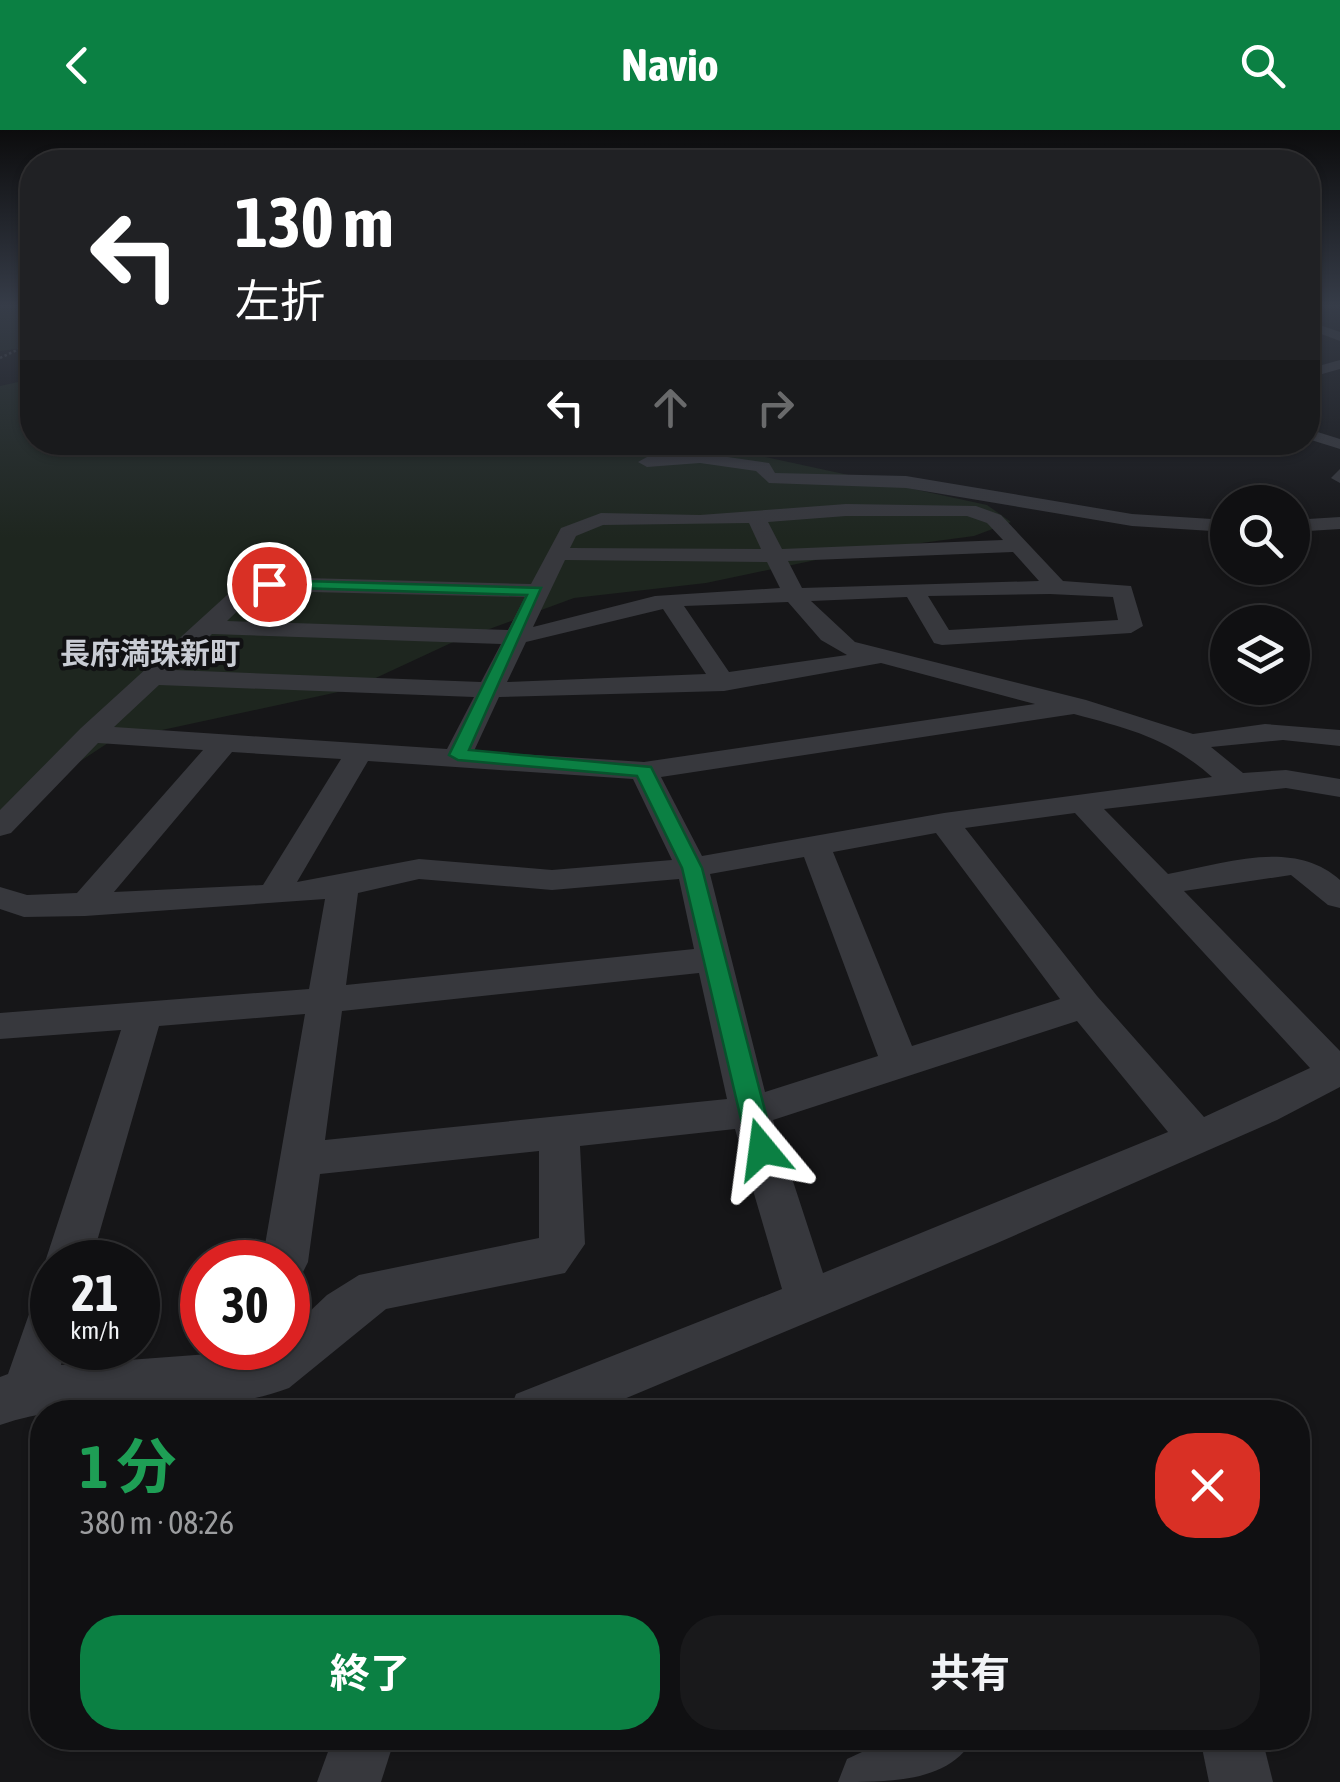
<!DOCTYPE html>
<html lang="ja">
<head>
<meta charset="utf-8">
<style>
	body { margin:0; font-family:"Asap Condensed","Noto Sans JP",sans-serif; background:#19191b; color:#f1f3f6; height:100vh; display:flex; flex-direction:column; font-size:38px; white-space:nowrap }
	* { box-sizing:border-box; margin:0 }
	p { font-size:32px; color:#9c9d9f }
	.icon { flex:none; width:55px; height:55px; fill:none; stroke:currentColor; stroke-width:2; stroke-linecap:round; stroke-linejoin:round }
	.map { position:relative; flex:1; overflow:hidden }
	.drawer { position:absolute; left:30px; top:1270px; width:1280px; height:350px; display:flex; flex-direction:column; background:#101012; border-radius:40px; box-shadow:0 2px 8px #0004,0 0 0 2px #303032 }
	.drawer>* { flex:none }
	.hud { position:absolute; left:20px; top:20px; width:1300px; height:305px; border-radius:40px; box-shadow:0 2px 8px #0004,0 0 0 2px #303032; background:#202124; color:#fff; overflow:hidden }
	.buttons { position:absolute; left:1210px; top:355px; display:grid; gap:20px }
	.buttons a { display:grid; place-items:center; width:100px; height:100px; border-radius:50%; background:#101012; box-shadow:0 2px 8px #0004,0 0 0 2px #303032; font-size:50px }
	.speed { position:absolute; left:30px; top:1110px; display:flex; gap:20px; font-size:50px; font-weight:700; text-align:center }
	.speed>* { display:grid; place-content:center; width:130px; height:130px; border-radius:50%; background:#101012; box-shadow:0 2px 8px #0004,0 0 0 2px #303032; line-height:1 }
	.speed small { font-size:25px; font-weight:400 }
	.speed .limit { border:15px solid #d22; background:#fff; color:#111 }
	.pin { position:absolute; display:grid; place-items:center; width:85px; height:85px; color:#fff; margin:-42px; border:5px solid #fff; border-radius:50%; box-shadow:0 2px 10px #0007 }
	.me { position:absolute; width:110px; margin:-55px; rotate:344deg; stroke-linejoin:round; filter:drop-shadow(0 0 8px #0008) }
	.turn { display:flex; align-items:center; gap:35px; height:210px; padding:0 50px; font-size:45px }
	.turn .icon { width:130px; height:130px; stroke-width:2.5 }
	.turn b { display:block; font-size:70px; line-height:85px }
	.lanes { display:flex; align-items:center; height:95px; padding:0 50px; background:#0003; justify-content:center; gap:50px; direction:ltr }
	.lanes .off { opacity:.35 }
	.round { display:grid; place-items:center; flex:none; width:105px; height:105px; border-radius:40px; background:#19191b }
	.summary { display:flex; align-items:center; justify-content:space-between; height:170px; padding:0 50px }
	h1 { font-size:60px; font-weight:700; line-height:75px; color:#1e9e55 }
	.button { display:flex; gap:20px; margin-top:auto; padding:20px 50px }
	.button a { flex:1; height:115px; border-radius:40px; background:#0b8043; color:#fff; font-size:40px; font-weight:700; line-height:115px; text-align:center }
	.button a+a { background:#19191b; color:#f1f3f6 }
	header { display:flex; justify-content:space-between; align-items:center; height:130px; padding:0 50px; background:#0b8043; color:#fff; font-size:45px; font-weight:700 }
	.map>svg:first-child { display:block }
	.green { fill:#1e261f }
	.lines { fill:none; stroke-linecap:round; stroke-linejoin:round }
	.path { stroke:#3d3f44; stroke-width:2.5; stroke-dasharray:2.5 2.5; stroke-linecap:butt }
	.minor { fill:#37383d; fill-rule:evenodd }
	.route { fill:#0b8043; stroke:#07532c; stroke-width:2.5 }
	.labels { text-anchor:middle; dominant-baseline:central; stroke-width:8; stroke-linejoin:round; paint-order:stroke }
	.far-quarter-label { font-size:30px; font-weight:bold; fill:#c9ccd4; stroke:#111113 }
</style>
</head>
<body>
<header><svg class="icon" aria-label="back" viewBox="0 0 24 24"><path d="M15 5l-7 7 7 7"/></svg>Navio<svg class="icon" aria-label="search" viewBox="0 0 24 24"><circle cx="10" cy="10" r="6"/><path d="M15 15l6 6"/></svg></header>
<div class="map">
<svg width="1340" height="1652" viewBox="0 0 1340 1652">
	<rect width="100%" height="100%" fill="#161618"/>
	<!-- green -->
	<g class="green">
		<polygon points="0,177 32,177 32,217 0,221"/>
		<polygon points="32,249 32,312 714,316 987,375 1011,392 974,406 854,422 706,453 574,468 451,513 352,559 111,611 0,684 0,256"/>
	</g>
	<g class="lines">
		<!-- path -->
		<polyline class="path" points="0,228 32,213"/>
		<!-- minor -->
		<g class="minor">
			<polygon points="1308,191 1340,202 1340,211 1308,199"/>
			<polygon points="1340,230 1340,239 1308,248 1308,239"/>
			<polygon points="1308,299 1340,309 1340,319 1308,309"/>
			<polygon points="471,312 564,312 554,323 477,325 468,320"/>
			<polygon points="700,323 769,333 775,343 906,346 1132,384 1228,390 1228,402 1132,396 906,358 769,353 756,341 700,333 647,337 638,332 647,327"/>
			<polygon points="1340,339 1340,353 1331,348"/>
			<path d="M846 374 976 376 1001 385 1063 451 1131 456 1143 496 1131 503 942 515 934 513 907 467 811 471 855 512 1086 570 1193 604 1265 594 1340 600V616L1283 610 1211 617 1243 643 1286 640 1340 649V667L1286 658 1104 679 1168 744C1224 734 1293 708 1340 750V778L1328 775 1291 745 1184 761 1340 921V957L1277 990 995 1114 593 1282H509L516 1264 782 1159 735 999 580 1016 585 1114 565 1143 386 1179 289 1258C197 1293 89 1263 0 1295V1247L8 1244 35 1167 52 1160V1218H66L61 1235 288 1218V1202L327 1165 359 1145 539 1108V1021L320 1044 308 1132 301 1146 288 1151V1132H262L305 884 159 896 91 1132H52V1146L45 1132 121 900 0 909V883L309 859 325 769 85 786 24 787 0 779V757L27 765 77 763 203 620 98 613 11 703 0 706V680L81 598 238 455 269 447 531 454 561 398 601 383 700 385ZM846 386H967L987 393 1003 410 782 419 768 392ZM749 393 761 419 570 418 576 406 603 395ZM1013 422 1039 451 802 458 788 431ZM565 430 767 432 780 458 655 466 533 497ZM269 461 525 467 508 500 227 491 254 465ZM1050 464 1113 467 1118 490 949 500 928 466ZM788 472 821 510 847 525 729 542 684 476ZM663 479 706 544 507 552 526 512ZM212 504 501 514 481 552 174 540ZM881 533 1035 574 644 632 474 621 499 567 724 561ZM159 555 474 567 447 619 114 597ZM1074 584C1130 599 1168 608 1212 647L944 683 702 726 661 647ZM232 622 341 629 263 755 114 762ZM368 631 633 649 672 730 552 740 419 729 297 752ZM1075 683 1310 938 1204 987 1097 866 965 698ZM936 703 1060 869 912 916 833 722ZM804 727 878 926 765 962 710 744ZM419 749 552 760 679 749 694 819 346 855 358 763ZM699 843 727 969 325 1010 342 881ZM1077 891 1168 1002 823 1143 773 990Z"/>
			<polygon points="1340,387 1340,399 1292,402 1292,390"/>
			<polygon points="333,1608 395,1608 381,1652 317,1652"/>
			<path d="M892 1608H974C949 1652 893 1652 838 1652L847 1629Z"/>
			<polygon points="1200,1608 1262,1608 1273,1652 1209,1652"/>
		</g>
	</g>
	<!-- sky -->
	<linearGradient id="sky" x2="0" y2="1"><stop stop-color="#0c0c0d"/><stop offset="0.43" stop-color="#363c48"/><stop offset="1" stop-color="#363c48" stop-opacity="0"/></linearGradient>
	<rect width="1340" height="408" fill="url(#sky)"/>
	<!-- route -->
	<polygon class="route" points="269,450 541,458 469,620 651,637 702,738 775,1019 771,1027 752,1027 748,1019 682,738 637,646 458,630 449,625 527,465 264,457"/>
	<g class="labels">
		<!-- far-quarter labels -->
		<g class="far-quarter-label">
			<text x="150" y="523">長府満珠新町</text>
		</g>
	</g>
</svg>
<div class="buttons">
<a><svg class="icon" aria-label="search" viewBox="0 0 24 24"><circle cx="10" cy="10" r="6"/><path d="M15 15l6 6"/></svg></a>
<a><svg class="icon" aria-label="layers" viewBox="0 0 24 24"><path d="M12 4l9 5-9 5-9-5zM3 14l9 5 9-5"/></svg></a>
</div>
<div class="speed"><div>21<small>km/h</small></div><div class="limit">30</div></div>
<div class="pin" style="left:269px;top:454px;background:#d93025"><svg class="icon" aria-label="arrive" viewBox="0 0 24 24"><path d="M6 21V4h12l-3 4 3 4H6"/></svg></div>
<svg class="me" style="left:762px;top:1019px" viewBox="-20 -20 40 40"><path d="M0-17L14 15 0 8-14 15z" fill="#0b8043" stroke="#fff" stroke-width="4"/></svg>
<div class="hud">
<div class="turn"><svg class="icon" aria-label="left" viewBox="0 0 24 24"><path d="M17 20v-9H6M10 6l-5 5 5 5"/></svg><div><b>130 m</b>左折</div></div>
<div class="lanes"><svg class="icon" aria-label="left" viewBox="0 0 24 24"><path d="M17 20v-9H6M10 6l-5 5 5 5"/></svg><svg class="icon off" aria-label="ahead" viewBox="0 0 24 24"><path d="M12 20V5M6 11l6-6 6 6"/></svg><svg class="icon off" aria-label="right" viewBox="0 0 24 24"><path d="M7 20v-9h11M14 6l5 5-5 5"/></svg></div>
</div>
<section class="drawer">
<div class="summary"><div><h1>1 分</h1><p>380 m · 08:26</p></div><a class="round" style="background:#d93025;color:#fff"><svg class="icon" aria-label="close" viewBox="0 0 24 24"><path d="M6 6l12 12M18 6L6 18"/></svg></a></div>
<div class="button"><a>終了</a><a>共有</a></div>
</section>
</div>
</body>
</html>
